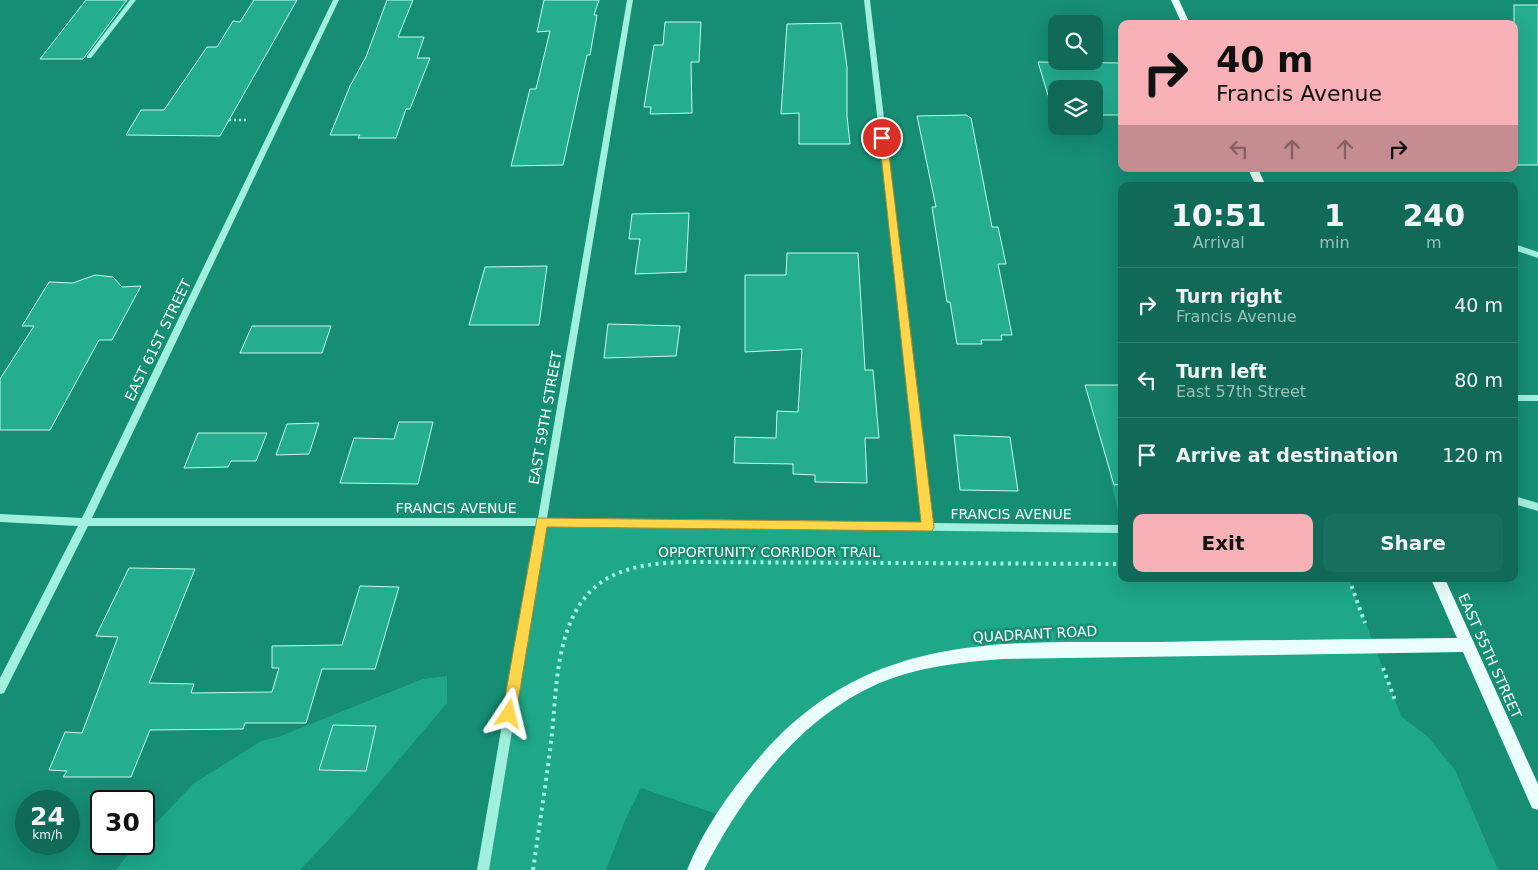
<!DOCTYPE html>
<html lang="en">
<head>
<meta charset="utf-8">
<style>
	body { margin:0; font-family:"DejaVu Sans",sans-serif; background:#196f5d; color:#f1f3f6; height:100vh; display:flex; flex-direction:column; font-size:19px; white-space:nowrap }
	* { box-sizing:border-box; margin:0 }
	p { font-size:16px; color:#9cbfba }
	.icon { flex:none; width:28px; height:28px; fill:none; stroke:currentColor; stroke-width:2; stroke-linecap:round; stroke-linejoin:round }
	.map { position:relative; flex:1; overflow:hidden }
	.side { position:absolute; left:1118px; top:182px; width:400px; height:400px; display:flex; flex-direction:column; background:#106a57; border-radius:10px; box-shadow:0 5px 20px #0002 }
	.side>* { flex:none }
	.hud { position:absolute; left:1118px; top:20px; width:400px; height:152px; border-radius:10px; box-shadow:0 5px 20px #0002; background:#f7b1b7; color:#111; overflow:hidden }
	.tools { position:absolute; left:1048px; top:15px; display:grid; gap:10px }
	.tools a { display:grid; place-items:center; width:55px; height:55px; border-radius:10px; background:#106a57; box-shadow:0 5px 20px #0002; font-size:25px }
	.speed { position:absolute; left:15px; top:790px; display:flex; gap:10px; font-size:25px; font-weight:700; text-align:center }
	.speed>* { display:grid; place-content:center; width:65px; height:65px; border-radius:50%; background:#106a57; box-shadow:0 5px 20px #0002; line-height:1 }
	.speed small { font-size:12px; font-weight:400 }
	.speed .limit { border:2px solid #111; border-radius:8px; background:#fff; color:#111 }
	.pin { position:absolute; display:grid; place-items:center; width:42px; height:42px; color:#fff; margin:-21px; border:2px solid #fff; border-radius:50%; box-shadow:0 1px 5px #0007 }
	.me { position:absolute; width:55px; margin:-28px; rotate:10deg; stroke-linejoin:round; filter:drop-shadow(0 0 4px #0008) }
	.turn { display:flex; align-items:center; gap:18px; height:105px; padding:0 15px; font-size:22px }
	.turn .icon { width:65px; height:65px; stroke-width:2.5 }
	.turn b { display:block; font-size:35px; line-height:42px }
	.lanes { display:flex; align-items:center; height:48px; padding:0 15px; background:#0003; justify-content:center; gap:25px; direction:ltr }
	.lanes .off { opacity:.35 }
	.eta { display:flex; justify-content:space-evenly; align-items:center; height:85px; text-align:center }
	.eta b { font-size:30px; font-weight:800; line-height:35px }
	.button { display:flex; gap:10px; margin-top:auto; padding:10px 15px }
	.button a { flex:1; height:58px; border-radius:10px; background:#f7b1b7; color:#111; font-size:20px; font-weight:800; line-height:58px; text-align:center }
	.button a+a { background:#196f5d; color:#f1f3f6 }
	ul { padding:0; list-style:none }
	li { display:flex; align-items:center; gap:15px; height:75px; padding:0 15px; border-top:1px solid #307d6d }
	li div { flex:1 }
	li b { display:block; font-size:19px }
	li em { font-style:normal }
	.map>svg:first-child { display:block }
	.green { fill:#1ea888 }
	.building { fill:#24ad8e; stroke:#c8fbef }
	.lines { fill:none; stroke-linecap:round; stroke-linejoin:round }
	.path-far1 { stroke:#a1f0dd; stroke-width:2.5; stroke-dasharray:2 3; stroke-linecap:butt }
	.path { stroke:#a1f0dd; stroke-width:4; stroke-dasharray:3 4.5; stroke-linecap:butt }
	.minor { fill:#a1f0dd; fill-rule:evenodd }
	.major { fill:#eafffb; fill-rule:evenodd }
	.route { fill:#ffd54a; stroke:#a68a30 }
	.labels { text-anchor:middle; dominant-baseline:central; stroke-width:5; stroke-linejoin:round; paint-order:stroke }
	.street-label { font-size:14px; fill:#fff; stroke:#168e74 }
</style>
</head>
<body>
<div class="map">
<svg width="1538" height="870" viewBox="0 0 1538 870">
	<rect width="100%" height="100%" fill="#168e74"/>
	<!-- green -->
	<g class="green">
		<polygon points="1101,439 1121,439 1121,524"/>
		<polygon points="542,522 1121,529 1121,579 1349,579 1401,716 1428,737 1455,770 1498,870 695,870 725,817 641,788 625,820 606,870 483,870"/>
		<polygon points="447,676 447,703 351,816 300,870 116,870 136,844 144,844 144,836 193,784 261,741 281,736 423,679"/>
	</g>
	<!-- building -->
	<g class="building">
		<polygon points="86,0 127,0 83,59 40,59"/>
		<polygon points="254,0 297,0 220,136 126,135 141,110 164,110 207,47 217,47 233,21 240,22"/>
		<polygon points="387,0 413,0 398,37 424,37 417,58 430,58 410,109 406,109 396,138 358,138 360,135 330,135 350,86 366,57"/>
		<polygon points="544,0 599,0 594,15 597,15 590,55 587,55 563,165 511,166 530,89 536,89 550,31 537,32"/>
		<rect x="1514" y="5" width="24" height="160"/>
		<polygon points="665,22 701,22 699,62 691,62 692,113 650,114 651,107 644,107 654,45 663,45"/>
		<polygon points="841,23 847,67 847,116 850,144 799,144 799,113 781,114 787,24"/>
		<polygon points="1038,62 1121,63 1121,115 1094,115 1094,89 1056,89 1056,115 1054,115"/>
		<polygon points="966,115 971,118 992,227 998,227 1006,264 998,264 1012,335 1001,335 1002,340 981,340 982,344 957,344 950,302 947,302 932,207 936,207 917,116"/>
		<polygon points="689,213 686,272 635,274 640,239 629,239 632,214"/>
		<polygon points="787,253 858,253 865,370 873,370 879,438 865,438 867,483 815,482 815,475 793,474 793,464 734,463 735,437 776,438 777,411 798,412 802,349 745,352 745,275 786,275"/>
		<polygon points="547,266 539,325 469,325 485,267"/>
		<polygon points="95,275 113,277 122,287 141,286 112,340 99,340 50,430 0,430 0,379 34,326 22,326 49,282 73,283"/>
		<polygon points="608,324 680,326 676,356 604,358"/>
		<polygon points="252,326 331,326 322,353 240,353"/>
		<polygon points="1085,385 1121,385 1121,484 1114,485"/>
		<polygon points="399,422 433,422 418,484 340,483 354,438 394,439"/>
		<polygon points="319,423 309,454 276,455 287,424"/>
		<polygon points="198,433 267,433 256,461 231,461 228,467 184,468"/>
		<polygon points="954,435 1010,437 1018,491 960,490"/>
		<polygon points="129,568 195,569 149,683 194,684 191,693 272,692 279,668 272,668 272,646 342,645 360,586 399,587 375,669 322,669 306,723 245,723 243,729 150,730 131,777 63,777 67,771 49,770 65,732 82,733 118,637 96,636"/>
		<polygon points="333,725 376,726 366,771 319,770"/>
	</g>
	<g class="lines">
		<!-- path-far1 -->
		<polyline class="path-far1" points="229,120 249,120"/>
		<!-- path -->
		<g class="path">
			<polyline points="1349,579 1365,623"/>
			<polyline points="1383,668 1395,700"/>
			<path d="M533 870C539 827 546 784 551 742 557 694 554 634 587 595 611 567 651 563 685 562L1121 564"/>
		</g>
		<!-- minor -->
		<g class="minor">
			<polygon points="130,0 136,0 91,58 87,58 87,56"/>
			<polygon points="333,0 339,0 92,518 538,518 627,0 633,0 547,518 923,522 864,0 870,0 932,523 1121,525 1121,533 546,526 489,870 477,870 536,526 88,526 4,693 0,694 0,678 78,526 0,522 0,514 82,518"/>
			<polygon points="1514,244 1538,252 1538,258 1514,250"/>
			<rect x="1514" y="395" width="24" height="6"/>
			<polygon points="1514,496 1538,503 1538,511 1514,504"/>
		</g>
		<!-- major -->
		<g class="major">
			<polygon points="1171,0 1179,0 1190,24 1182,24"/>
			<polygon points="1248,169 1258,169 1266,186 1256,186"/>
			<path d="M1431 579H1445L1538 784V810L1532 808 1463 652 1002 659C964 662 926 666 890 679 804 711 745 791 704 870H687C703 830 729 793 757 760 869 628 1005 643 1161 642 1260 640 1359 639 1457 638Z"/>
		</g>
	</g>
	<!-- route -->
	<polygon class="route" points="879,136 887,138 934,527 932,531 547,527 516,714 514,719 509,721 504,719 502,714 537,518 921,522"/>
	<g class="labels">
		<!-- street labels -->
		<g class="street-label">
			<text transform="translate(158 340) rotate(-64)">EAST 61ST STREET</text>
			<text transform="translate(545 418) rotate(-80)">EAST 59TH STREET</text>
			<text x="456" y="508">FRANCIS AVENUE</text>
			<text x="1011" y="514">FRANCIS AVENUE</text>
			<text x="769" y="552">OPPORTUNITY CORRIDOR TRAIL</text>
			<text transform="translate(1035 634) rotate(-3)">QUADRANT ROAD</text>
			<text transform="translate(1490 656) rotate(66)">EAST 55TH STREET</text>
		</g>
	</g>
</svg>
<div class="tools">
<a><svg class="icon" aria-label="search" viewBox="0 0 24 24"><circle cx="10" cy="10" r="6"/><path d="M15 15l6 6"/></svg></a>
<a><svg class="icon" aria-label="layers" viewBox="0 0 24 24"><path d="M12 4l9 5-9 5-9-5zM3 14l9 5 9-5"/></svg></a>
</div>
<div class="speed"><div>24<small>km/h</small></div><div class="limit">30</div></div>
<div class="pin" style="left:882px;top:138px;background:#d93025"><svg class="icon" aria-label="arrive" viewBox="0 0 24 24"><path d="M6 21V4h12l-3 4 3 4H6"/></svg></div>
<svg class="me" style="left:509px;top:714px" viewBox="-20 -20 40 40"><path d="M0-17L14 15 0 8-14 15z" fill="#ffd54a" stroke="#fff" stroke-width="4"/></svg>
<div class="hud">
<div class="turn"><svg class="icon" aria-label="right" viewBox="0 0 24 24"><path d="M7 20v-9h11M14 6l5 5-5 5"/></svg><div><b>40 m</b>Francis Avenue</div></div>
<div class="lanes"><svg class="icon off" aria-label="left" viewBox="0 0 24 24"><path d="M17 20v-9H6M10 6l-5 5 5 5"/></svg><svg class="icon off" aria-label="ahead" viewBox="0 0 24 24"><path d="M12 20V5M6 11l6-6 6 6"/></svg><svg class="icon off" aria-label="ahead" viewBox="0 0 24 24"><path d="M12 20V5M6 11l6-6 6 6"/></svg><svg class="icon" aria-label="right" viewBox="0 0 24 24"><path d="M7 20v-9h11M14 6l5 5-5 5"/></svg></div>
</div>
<section class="side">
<div class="eta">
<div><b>10:51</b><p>Arrival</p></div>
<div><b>1</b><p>min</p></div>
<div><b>240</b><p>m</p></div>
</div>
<ul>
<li><svg class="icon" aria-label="right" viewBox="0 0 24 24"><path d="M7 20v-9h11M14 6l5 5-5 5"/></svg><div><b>Turn right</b><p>Francis Avenue</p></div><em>40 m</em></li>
<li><svg class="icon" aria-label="left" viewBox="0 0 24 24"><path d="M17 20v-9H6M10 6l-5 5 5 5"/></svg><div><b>Turn left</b><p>East 57th Street</p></div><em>80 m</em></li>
<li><svg class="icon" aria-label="arrive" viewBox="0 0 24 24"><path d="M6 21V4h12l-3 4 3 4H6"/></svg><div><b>Arrive at destination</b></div><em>120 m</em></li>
</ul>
<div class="button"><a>Exit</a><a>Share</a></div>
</section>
</div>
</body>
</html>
